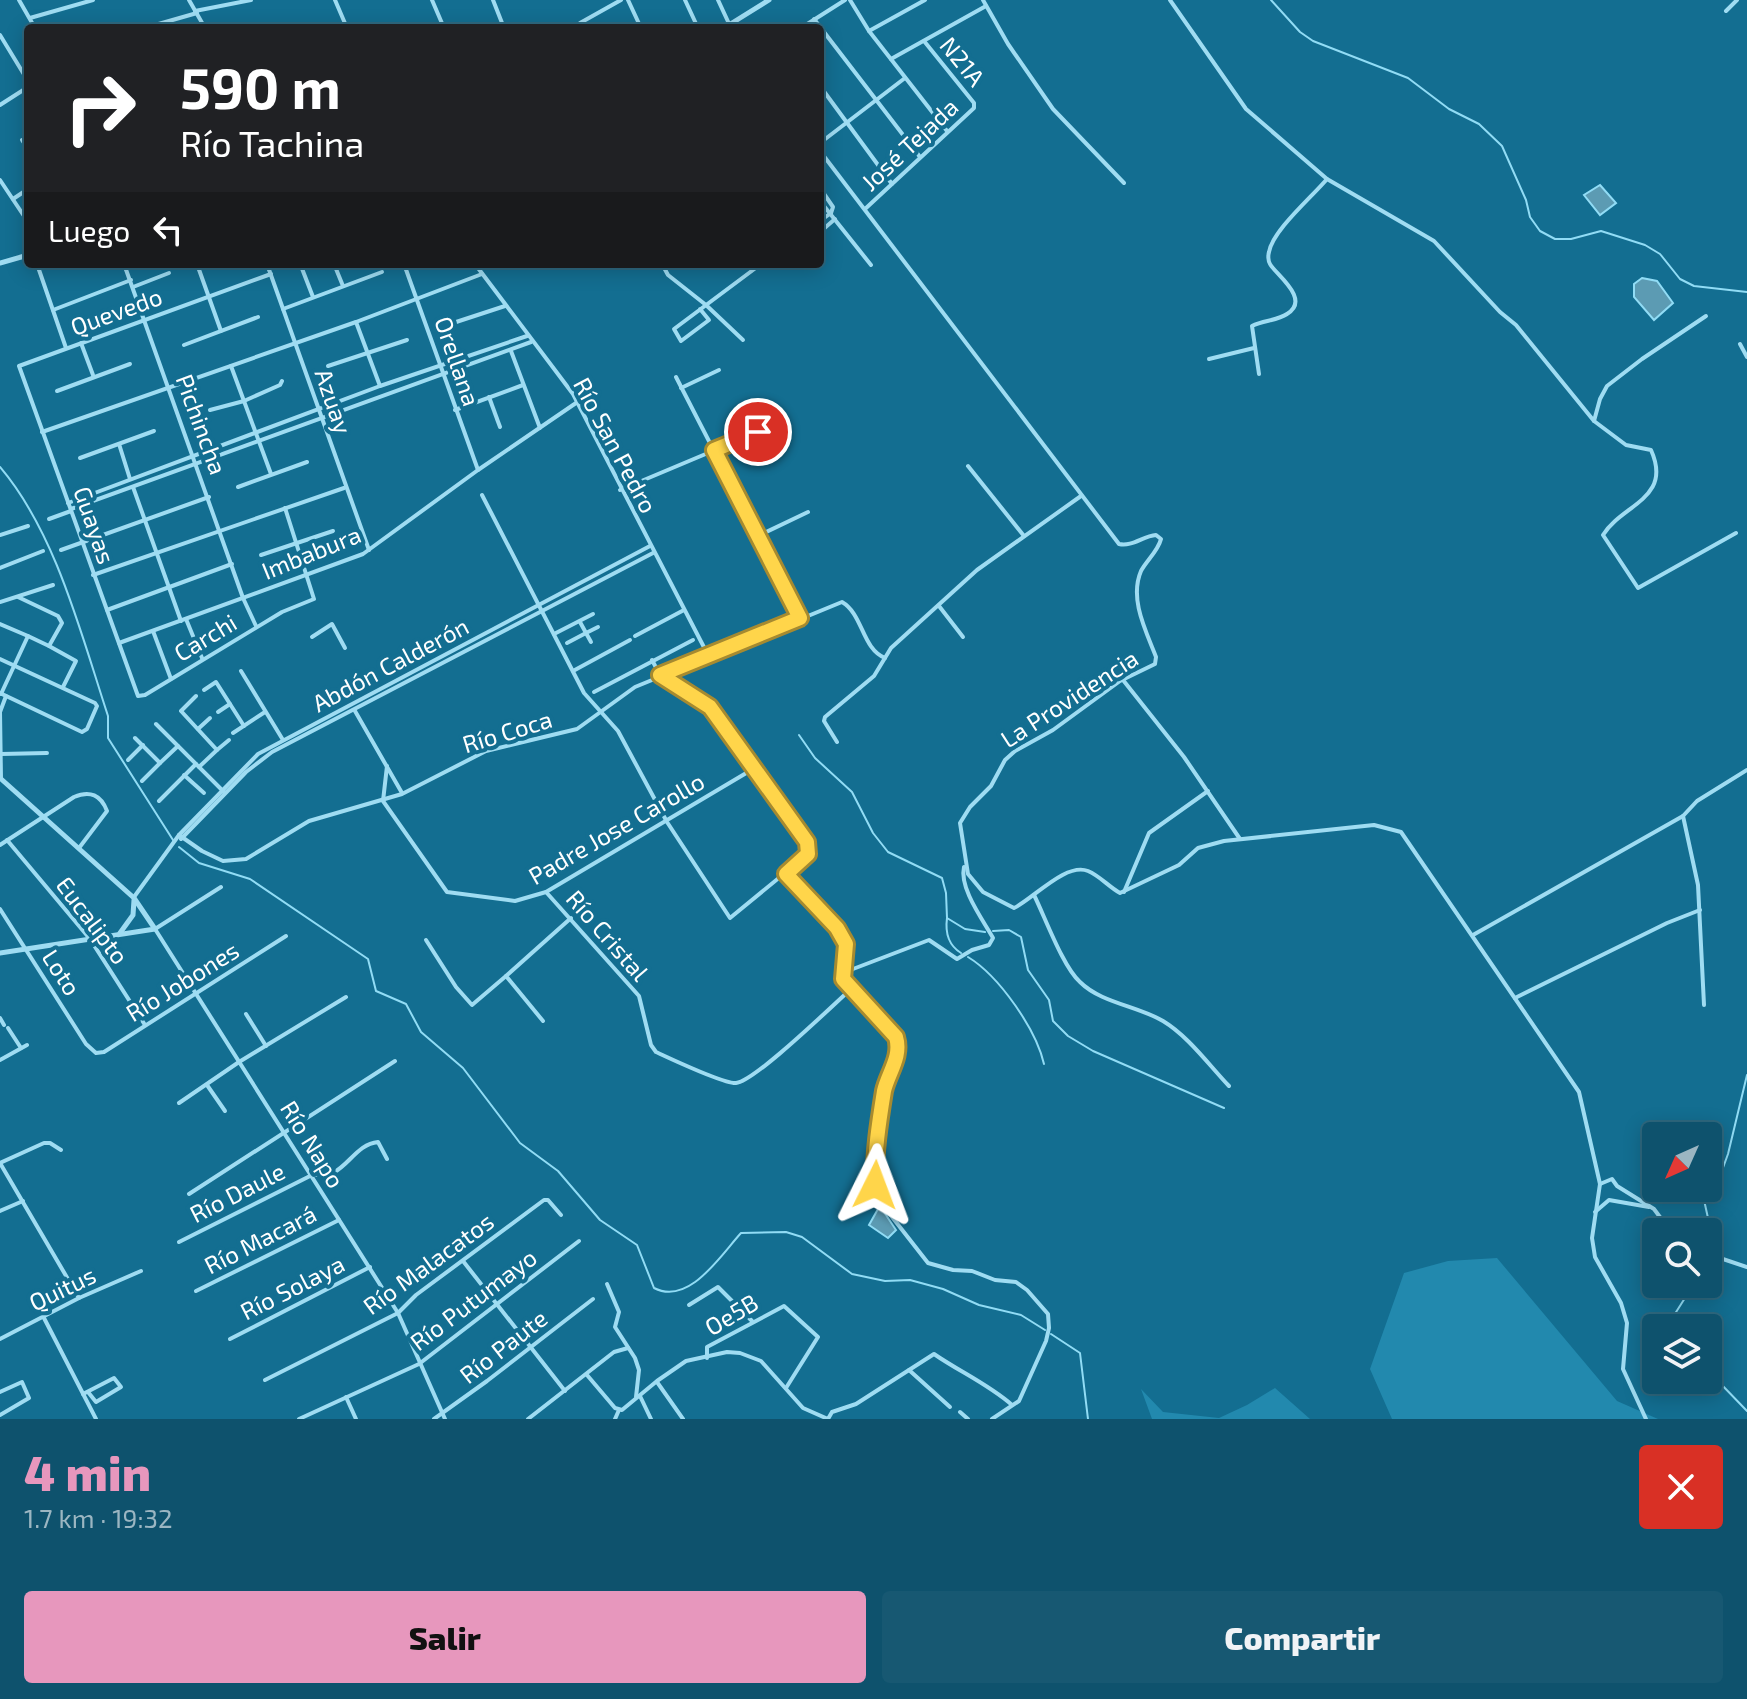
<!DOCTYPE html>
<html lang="es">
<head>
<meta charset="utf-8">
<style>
	body { margin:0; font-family:"Exo 2",sans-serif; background:#175872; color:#f1f3f6; height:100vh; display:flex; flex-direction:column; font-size:30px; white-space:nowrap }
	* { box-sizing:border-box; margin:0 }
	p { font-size:26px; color:#9bb6c2 }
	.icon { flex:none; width:44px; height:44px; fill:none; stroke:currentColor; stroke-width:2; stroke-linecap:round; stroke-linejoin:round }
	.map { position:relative; height:1419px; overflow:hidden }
	.details { display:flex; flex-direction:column; background:#0e526d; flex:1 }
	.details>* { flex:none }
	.top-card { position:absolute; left:24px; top:24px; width:800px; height:244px; border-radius:8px; box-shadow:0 4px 20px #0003,0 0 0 2px #2e6980; background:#202124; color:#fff; overflow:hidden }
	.needle { width:52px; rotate:225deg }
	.buttons { position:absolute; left:1642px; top:1122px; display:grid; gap:16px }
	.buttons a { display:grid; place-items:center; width:80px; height:80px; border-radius:8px; background:#0e526d; box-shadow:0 4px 20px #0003,0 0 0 2px #2e6980; font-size:40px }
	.pin { position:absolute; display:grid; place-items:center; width:68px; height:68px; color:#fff; margin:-34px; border:4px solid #fff; border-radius:50%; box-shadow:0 2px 8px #0007 }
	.me { position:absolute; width:88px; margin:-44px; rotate:3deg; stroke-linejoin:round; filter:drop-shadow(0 0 6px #0008) }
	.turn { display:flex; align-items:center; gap:28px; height:168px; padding:0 24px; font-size:36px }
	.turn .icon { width:104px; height:104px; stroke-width:2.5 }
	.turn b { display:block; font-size:56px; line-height:68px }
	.then { display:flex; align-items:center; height:76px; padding:0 24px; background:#0003; gap:16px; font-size:30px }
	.round { display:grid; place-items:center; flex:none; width:84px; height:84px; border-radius:8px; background:#175872 }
	.headline { display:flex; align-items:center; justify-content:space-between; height:136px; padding:0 24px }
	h1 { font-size:48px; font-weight:800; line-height:60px; color:#e797bd }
	.primary-button { display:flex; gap:16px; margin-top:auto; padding:16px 24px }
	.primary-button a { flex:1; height:92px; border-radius:8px; background:#e797bd; color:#111; font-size:32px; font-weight:800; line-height:92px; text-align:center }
	.primary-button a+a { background:#175872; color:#f1f3f6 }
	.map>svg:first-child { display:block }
	.green { fill:#2289ae }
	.water { fill:#5c9bb3; stroke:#91dcf5; stroke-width:2 }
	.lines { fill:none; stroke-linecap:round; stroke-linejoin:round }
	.stream { stroke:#91dcf5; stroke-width:2 }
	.minor { stroke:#9fdcf2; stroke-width:4 }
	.tertiary { stroke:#9fdcf2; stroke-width:5 }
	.route-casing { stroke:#a68a30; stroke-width:20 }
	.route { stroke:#ffd54a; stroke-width:14 }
	.labels { text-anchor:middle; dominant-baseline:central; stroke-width:8; stroke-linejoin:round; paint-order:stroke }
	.street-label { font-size:24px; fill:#fff; stroke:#136e91 }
</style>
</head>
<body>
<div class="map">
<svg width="1747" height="1419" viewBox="0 0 1747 1419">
	<rect width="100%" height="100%" fill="#136e91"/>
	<!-- green -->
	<g class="green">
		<polygon points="1497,1258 1617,1401 1658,1419 1392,1419 1370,1369 1404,1273 1448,1261"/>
		<polygon points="1275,1388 1310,1419 1152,1419 1141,1389 1163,1412 1219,1418 1247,1405"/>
	</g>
	<!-- water -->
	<g class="water">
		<polygon points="1600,185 1616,203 1600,215 1584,195"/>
		<polygon points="1642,278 1657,281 1673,303 1654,320 1634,297 1634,284"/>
		<polygon points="878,1209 882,1209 896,1230 888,1238 869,1225"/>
	</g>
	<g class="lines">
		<!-- stream -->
		<g class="stream">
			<polyline points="1271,0 1300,32 1313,41 1408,78 1449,109 1479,124 1502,146 1526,200 1530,217 1540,231 1555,239 1571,239 1601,231 1645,245 1660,254 1680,279 1694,286 1747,292"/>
			<path d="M0 467C56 533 81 634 108 716V738L173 840"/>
			<polyline points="799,735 815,758 852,792 873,833 888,852 942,878 946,893 947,918 965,929 985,932"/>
			<path d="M179 847 199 863 250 879 368 959 376 991 406 1004 421 1032 463 1068 520 1143 558 1171 600 1220 637 1245 654 1288C689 1306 720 1256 741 1233L786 1232 802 1237 852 1274 885 1281 910 1280 943 1289 979 1305 1021 1315 1045 1330"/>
			<path d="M947 918C945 933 948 945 961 953"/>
			<polyline points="993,931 1009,930 1021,937 1028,970 1049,1000 1053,1021 1068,1036 1093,1051 1224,1108"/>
			<path d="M968 957C999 976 1036 1029 1044 1064"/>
			<polyline points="1712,1252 1712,1236 1704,1200 1720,1176 1728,1154 1747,1075"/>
			<polyline points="1708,1281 1714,1277 1713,1259"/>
			<polyline points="1676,1328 1671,1320 1685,1298 1702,1284"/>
			<polyline points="1051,1334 1080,1353 1088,1419"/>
			<polyline points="1708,1355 1715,1359 1719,1382 1747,1411"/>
		</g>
		<!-- minor -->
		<g class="minor">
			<polyline points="19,0 35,28"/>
			<polyline points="189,0 205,28"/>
			<polyline points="335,0 347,28"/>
			<polyline points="432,0 444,28"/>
			<polyline points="493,0 504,28"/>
			<polyline points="628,0 641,28"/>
			<polyline points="685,0 698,28"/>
			<polyline points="718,0 731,28"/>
			<polyline points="850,0 869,31 947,131"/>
			<polyline points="983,0 1008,44 1053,109 1124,183"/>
			<path d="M1170 0 1246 109 1327 179 1434 241 1500 312 1516 325 1594 421 1626 445 1651 450C1673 499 1622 504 1603 535L1638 588 1736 533"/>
			<polyline points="195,11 251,0"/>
			<polyline points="1726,11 1737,0"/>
			<polyline points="30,18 93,0"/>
			<polyline points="814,19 920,157"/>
			<polyline points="580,23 621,0"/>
			<polyline points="148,27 197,13"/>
			<polyline points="194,28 203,25"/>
			<polyline points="801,28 845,0"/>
			<polyline points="869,31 925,0"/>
			<polyline points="0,35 28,81"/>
			<polyline points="891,59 986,6"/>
			<polyline points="820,86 892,184"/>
			<polyline points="0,105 28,87"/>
			<polyline points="22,140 28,149"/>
			<polyline points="820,143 905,78"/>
			<path d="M820 151 1119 544C1132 547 1143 536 1156 535L1161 539C1158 551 1147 560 1141 571 1129 599 1146 631 1156 657L1155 664 1120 681 1053 730 1015 751 1005 760 991 786 970 807 960 823 968 874 983 892 1014 908C1033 899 1066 862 1088 871 1100 876 1109 887 1120 893L1179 865 1198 848 1224 841 1374 825 1401 832 1579 1092 1600 1184 1592 1238 1595 1257 1621 1303 1627 1323 1623 1369 1646 1419"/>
			<polyline points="0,180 28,222"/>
			<polyline points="820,188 833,207 831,213"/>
			<polyline points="13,199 28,189"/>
			<polyline points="820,201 871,265"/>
			<polyline points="865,209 974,108 974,103 924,41"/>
			<polyline points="820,221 831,213"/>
			<polyline points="820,232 835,219"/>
			<polyline points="37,264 66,348"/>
			<polyline points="124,264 243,598 256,626"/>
			<polyline points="197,264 221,331"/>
			<polyline points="267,264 369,550"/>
			<polyline points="334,264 343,286"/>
			<polyline points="404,264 478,470"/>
			<polyline points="475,264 573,394 708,655"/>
			<polyline points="662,264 668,275 706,305 743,340"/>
			<polyline points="301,266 313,297"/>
			<polyline points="271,274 19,366 138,696 145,695 282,612 314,599 285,508"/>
			<polyline points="133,287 169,273"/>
			<polyline points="283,309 382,272"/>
			<polyline points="700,309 709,320 681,341 674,329 761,264"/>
			<polyline points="53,310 131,280"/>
			<polyline points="356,322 380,386"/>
			<polyline points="450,324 505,306"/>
			<polyline points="81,343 93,375"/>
			<polyline points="1740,344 1747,357"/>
			<polyline points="184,345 258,317"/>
			<polyline points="511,351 540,428"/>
			<polyline points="1209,359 1254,348"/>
			<polyline points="231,366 271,474"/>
			<polyline points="328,366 407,340"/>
			<path d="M1259 374 1252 326C1263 320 1277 321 1287 314 1312 299 1274 273 1270 264 1268 261 1268 255 1269 252 1273 230 1312 197 1327 179"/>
			<polyline points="676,377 800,618"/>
			<polyline points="681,388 719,370"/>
			<polyline points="57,391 130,364"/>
			<polyline points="489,397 500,427"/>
			<polyline points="210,410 244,401 280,385 282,381"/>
			<polyline points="455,410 523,385"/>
			<polyline points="1594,421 1600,399 1607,386 1642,359 1706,316"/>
			<polyline points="42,432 356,322 482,274"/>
			<polyline points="119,444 130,479"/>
			<polyline points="80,458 154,431"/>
			<polyline points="968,466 1024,536"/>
			<polyline points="133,487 181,621"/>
			<polyline points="238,487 307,462"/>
			<polyline points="620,490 758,432"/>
			<polyline points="482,495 584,693 618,731 667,822 730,918 808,854 807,842 710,707 660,675 652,660"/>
			<polyline points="68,503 380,386 527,336"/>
			<polyline points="71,509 531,342"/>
			<polyline points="49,519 71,511"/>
			<polyline points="0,535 28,526"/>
			<polyline points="758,536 808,512"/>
			<polyline points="61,550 209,497"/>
			<polyline points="261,555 333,531"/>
			<polyline points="0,568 43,551"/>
			<polyline points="93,575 344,488"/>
			<polyline points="0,602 53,585"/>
			<polyline points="939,606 963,637"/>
			<polyline points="107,610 232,564"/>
			<polyline points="186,619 202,658"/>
			<polyline points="0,624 28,636"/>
			<polyline points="153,631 171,679"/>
			<polyline points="554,634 593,614"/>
			<polyline points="635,636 684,610"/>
			<polyline points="312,637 332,624 345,648"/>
			<polyline points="591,642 586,633 598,627"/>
			<polyline points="119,643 363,554 478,470 576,403"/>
			<polyline points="567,643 586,633 580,622"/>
			<polyline points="49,646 76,661 63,687"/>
			<polyline points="0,659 95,703 97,706 87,729 82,732 0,693"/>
			<polyline points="241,671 283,740"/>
			<polyline points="573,671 630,640"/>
			<polyline points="1123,680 1184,757 1240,839"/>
			<polyline points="204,690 216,682 244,726"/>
			<polyline points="594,692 693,640"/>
			<polyline points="1,694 28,636 49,646 62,623 58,616 18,597"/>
			<polyline points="196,696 181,711 217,750 199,767"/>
			<polyline points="355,711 402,793"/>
			<polyline points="218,712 230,704"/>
			<polyline points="156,724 224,792"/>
			<polyline points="198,729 210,718"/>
			<polyline points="233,733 265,712"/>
			<polyline points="135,738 160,763 178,746"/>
			<polyline points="837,742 824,721 825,717 874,676 891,648 977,570 1081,496"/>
			<polyline points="217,750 229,740"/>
			<polyline points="1,754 47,753"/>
			<polyline points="128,760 143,745"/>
			<polyline points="387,766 383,801 447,892 515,901 546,892 753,769"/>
			<polyline points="184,775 204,793"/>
			<polyline points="1,779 0,712 6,696"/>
			<polyline points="142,781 160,763"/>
			<polyline points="159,801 196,764"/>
			<polyline points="1683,816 1698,885 1704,1005"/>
			<path d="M179 835 202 851 223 861 246 859 309 821 402 794 486 751 577 729 635 687 842 602C863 614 862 649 885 658"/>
			<polyline points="181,839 246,772 272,752 653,553"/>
			<polyline points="7,840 90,939 145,1025"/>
			<path d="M0 845 74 797C90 790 101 795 107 811L79 848"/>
			<polyline points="786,874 837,928 846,944 843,979 896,1037 898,1049 885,1087 875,1164 878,1199 928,1263 953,1270 972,1271 995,1280 1016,1282 1027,1290 1048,1314 1049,1328 1046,1341 1019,1401 992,1419"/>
			<polyline points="221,887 155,929 398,1313 445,1419"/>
			<path d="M546 892 639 996 651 1045 656 1052C669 1058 724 1084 736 1083 754 1082 833 1005 851 989"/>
			<polyline points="1124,892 1149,833 1208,791"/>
			<path d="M1034 895C1045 917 1063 967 1080 982 1101 1003 1138 1006 1163 1021 1188 1036 1209 1065 1229 1086"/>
			<polyline points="134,897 179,835 258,754 650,546"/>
			<polyline points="0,909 86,1044 96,1053 104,1052 286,936"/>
			<polyline points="1473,935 1683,816 1697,801 1747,770"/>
			<polyline points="426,940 456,987 472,1005 506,976"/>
			<path d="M843 977 853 969 929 940 957 959 972 950 989 945 993 938C983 920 959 888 964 867"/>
			<polyline points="1515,998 1667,923 1700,910"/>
			<polyline points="246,1014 266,1046"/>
			<polyline points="0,1018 4,1025"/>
			<polyline points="543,1021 506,976 571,918"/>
			<polyline points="8,1028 21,1048"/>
			<polyline points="0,1060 27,1045"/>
			<polyline points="207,1085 225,1111"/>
			<polyline points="179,1103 239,1062 346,997"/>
			<polyline points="0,1163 79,1298"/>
			<polyline points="0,1163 44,1143 50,1143 61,1150"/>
			<polyline points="1600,1184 1612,1179 1617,1186 1654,1209 1671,1232"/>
			<polyline points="189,1194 395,1061"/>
			<polyline points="0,1211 23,1201"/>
			<polyline points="1595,1212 1609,1200 1649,1207"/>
			<path d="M179 1242 312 1175C318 1174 327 1175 333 1173 350 1164 358 1144 378 1142L387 1159"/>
			<polyline points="1708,1254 1747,1267"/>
			<polyline points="463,1261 565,1391"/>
			<polyline points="607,1284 619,1312 615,1327 635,1358 639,1370 636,1397"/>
			<polyline points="196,1291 339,1220"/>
			<polyline points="689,1305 718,1287 752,1321"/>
			<polyline points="44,1318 96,1419"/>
			<polyline points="0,1339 79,1298 141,1271"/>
			<polyline points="230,1339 370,1267"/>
			<polyline points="707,1358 707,1347 784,1306 818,1337 786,1388"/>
			<polyline points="909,1370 950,1407"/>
			<path d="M587 1375 615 1408 622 1410 657 1381 686 1361 727 1352 740 1353 761 1361 803 1408 828 1419 832 1412 856 1404 934 1354C960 1372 988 1384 1012 1405"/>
			<polyline points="265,1380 398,1313 416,1295 544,1200 548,1200 561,1215"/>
			<polyline points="657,1382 683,1419"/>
			<polyline points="0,1392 22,1382 29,1398 0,1415"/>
			<polyline points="83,1394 114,1378 121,1387 96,1402 88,1392"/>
			<polyline points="640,1396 651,1419"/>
			<polyline points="346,1397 356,1419"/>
			<polyline points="960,1412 968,1419"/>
			<polyline points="299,1419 419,1364 579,1241"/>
			<polyline points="434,1419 487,1381 593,1299"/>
			<polyline points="528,1419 614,1352 628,1348"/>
			<polyline points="615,1419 619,1410"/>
		</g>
		<!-- tertiary -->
		<g class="tertiary">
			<polyline points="724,28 769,0"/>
			<polyline points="0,263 28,255"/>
			<polyline points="0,778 134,898 155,929 0,953"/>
			<polyline points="120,933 133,915 134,900"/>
		</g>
	</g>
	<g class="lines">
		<!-- route casing -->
		<g class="route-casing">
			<path id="route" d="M758 432 714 450 800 618 660 675 710 707 807 842 808 854 786 874 837 928 846 944 843 979 896 1037C902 1057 888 1073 884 1091 879 1122 874 1154 875 1185"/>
		</g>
		<!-- route -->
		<use href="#route" class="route"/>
	</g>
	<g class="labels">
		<!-- street labels -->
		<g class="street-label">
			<text transform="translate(963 61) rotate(51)">N21A</text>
			<text transform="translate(909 144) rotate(-43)">José Tejada</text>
			<text transform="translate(116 311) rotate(-20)">Quevedo</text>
			<text transform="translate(458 361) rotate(71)">Orellana</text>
			<text transform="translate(334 401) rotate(71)">Azuay</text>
			<text transform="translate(202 424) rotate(70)">Pichincha</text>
			<text transform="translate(616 445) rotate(62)">Río San Pedro</text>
			<text transform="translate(95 525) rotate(71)">Guayas</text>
			<text transform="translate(311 552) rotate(-22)">Imbabura</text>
			<text transform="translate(205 637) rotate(-31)">Carchi</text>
			<text transform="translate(390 664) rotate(-28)">Abdón Calderón</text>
			<text transform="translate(1069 698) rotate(-33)">La Providencia</text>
			<text transform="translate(507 731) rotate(-17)">Río Coca</text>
			<text transform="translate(616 828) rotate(-30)">Padre Jose Carollo</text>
			<text transform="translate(93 920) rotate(53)">Eucalipto</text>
			<text transform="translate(608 935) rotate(49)">Río Cristal</text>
			<text transform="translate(62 972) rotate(57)">Loto</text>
			<text transform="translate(182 981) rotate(-32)">Río Jobones</text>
			<text transform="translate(313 1144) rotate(58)">Río Napo</text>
			<text transform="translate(237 1192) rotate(-27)">Río Daule</text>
			<text transform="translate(260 1239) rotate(-27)">Río Macará</text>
			<text transform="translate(428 1263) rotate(-36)">Río Malacatos</text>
			<text transform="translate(292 1287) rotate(-27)">Río Solaya</text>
			<text transform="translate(62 1288) rotate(-26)">Quitus</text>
			<text transform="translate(473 1299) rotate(-37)">Río Putumayo</text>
			<text transform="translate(731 1314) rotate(-31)">Oe5B</text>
			<text transform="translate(503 1346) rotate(-38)">Río Paute</text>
		</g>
	</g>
</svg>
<div class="buttons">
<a><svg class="needle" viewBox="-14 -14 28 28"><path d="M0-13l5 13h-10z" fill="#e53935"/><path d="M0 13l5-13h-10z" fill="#9bb6c2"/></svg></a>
<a><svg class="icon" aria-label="search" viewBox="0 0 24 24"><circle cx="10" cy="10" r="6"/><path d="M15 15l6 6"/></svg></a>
<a><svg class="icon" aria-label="layers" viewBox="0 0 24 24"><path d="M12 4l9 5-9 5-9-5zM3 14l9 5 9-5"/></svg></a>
</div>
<div class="pin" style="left:758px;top:432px;background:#d93025"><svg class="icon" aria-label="arrive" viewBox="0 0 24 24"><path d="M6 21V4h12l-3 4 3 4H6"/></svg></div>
<svg class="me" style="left:875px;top:1185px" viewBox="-20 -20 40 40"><path d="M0-17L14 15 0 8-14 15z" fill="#ffd54a" stroke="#fff" stroke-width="4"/></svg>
<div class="top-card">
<div class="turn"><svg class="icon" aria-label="right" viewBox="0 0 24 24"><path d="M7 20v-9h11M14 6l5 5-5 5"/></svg><div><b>590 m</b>Río Tachina</div></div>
<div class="then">Luego<svg class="icon" aria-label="left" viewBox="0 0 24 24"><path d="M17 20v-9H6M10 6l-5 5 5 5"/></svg></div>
</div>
</div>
<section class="details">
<div class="headline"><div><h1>4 min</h1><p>1.7 km · 19:32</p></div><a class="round" style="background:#d93025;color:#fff"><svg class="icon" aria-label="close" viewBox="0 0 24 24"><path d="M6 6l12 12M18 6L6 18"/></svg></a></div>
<div class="primary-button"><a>Salir</a><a>Compartir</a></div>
</section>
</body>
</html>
